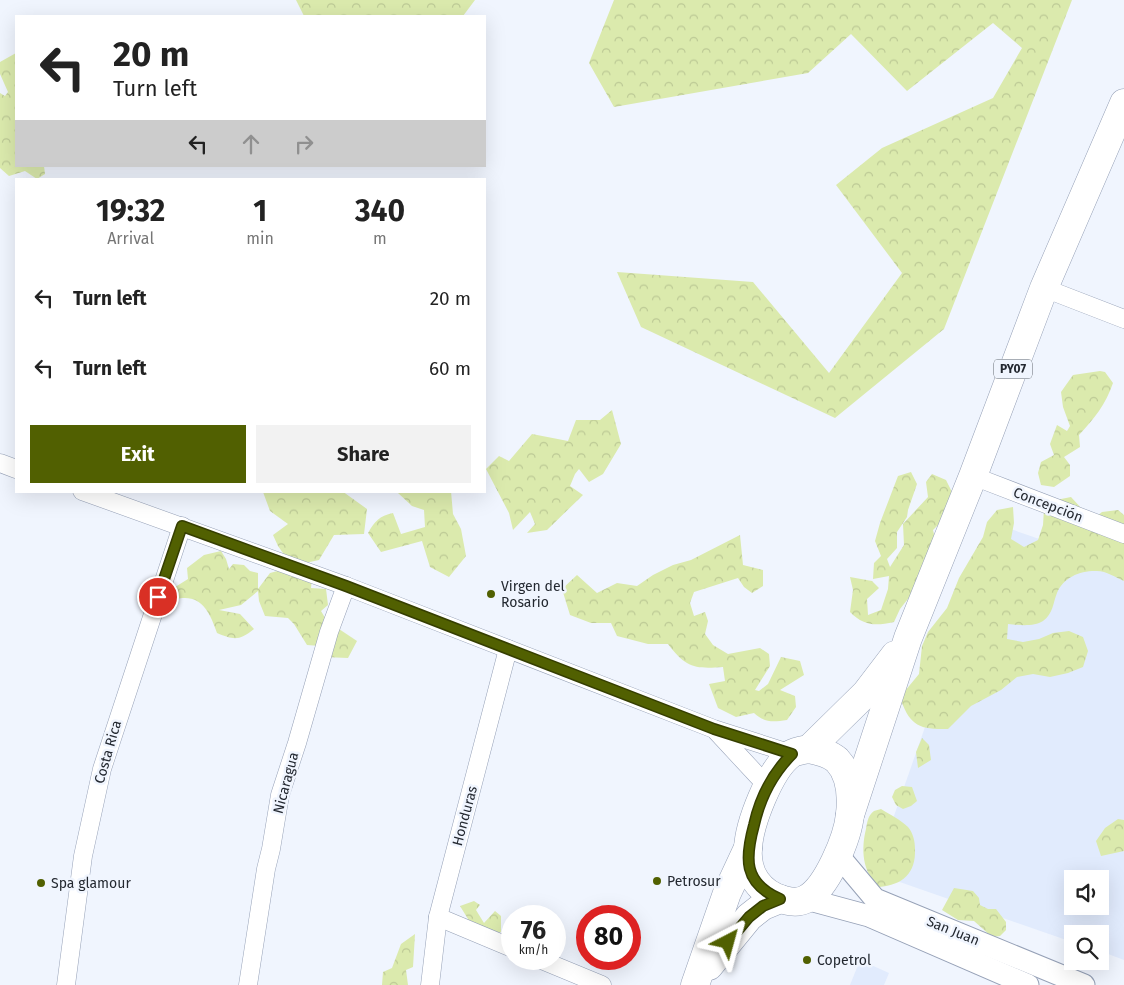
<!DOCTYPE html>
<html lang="en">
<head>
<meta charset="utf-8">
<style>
	body { margin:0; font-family:"Fira Sans",sans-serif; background:#f2f2f2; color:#222; height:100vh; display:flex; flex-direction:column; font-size:19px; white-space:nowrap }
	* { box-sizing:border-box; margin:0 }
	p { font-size:16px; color:#767676 }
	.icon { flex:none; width:28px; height:28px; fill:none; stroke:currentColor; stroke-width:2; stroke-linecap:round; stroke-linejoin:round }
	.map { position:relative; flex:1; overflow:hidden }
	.panel { position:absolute; left:15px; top:178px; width:471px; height:315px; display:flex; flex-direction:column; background:#fff; border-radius:0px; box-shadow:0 5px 20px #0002 }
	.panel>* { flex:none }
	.banner { position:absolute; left:15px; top:15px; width:471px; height:152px; border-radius:0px; box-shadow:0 5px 20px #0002; background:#fff; color:#222; overflow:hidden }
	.fabs { position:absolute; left:1064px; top:870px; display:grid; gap:10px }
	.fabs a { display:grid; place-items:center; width:45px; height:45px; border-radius:0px; background:#fff; box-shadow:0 5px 20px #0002; font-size:25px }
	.speed { position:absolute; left:501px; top:905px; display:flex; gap:10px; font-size:25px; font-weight:700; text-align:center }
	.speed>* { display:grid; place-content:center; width:65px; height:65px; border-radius:50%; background:#fff; box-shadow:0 5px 20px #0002; line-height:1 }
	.speed small { font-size:12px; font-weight:400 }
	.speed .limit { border:8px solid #d22; background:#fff; color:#111 }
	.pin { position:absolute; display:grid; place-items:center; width:42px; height:42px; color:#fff; margin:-21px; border:2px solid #fff; border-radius:50%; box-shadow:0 1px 5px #0007 }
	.me { position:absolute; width:55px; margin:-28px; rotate:39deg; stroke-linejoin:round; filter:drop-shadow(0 0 4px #0008) }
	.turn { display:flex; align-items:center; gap:18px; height:105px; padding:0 15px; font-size:22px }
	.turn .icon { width:65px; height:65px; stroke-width:2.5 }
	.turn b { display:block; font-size:35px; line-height:42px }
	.lanes { display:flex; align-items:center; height:48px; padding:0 15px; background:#0003; justify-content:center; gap:25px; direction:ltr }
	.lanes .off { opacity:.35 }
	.eta { display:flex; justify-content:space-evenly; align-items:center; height:85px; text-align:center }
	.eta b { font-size:30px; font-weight:700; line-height:35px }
	.action { display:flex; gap:10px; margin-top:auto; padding:10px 15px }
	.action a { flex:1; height:58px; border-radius:0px; background:#516001; color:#fff; font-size:20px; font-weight:700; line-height:58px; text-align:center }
	.action a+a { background:#f2f2f2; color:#222 }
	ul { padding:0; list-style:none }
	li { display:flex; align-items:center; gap:15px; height:70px; padding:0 15px }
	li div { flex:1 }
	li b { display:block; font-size:19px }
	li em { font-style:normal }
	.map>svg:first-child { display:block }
	.built { fill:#e1ebfd; fill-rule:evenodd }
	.forest { fill:url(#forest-crowns) }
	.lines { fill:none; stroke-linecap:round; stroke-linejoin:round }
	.minor-casing { stroke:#96a1b7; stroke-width:19 }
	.tertiary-casing { stroke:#96a1b7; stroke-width:23 }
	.trunk-casing { stroke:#96a1b7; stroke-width:29 }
	.minor { stroke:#fff; stroke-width:18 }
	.tertiary { stroke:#fff; stroke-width:21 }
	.trunk { stroke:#fff; stroke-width:28 }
	.route-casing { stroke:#353e01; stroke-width:12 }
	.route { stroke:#516001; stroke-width:9 }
	.poi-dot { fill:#516001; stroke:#f0f5fe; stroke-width:2 }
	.labels { text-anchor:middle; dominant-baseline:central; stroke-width:5; stroke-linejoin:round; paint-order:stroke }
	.shield { fill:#f0f5fe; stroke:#60666e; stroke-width:1 }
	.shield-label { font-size:12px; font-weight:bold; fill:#232830 }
	.street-label { font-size:14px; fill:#232830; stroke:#f0f5fe }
	.poi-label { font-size:14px; fill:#232830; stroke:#f0f5fe; text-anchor:start }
</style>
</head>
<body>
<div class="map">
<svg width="1124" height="985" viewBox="0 0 1124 985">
	<defs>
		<pattern id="forest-crowns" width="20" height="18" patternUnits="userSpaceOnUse" patternTransform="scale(1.25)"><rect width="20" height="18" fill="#dbeaad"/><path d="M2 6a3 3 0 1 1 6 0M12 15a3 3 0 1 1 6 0" fill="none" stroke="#bcc995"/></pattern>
	</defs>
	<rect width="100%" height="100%" fill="#f0f5fe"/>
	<!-- built -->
	<g class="built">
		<path d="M996 524 1124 568V960L1100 951V934H1072V942L874 873ZM1072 879H1100V906H1072Z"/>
		<polygon points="860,960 889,973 884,985 850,985"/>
	</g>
	<!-- forest -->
	<g class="forest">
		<polygon points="296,0 475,0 463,16 304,16"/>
		<polygon points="614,0 1072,0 944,329 835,418 641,327 617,272 753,282 829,373 902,273 836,185 882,148 993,98 1022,48 993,23 907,91 851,34 808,73 614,107 589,63"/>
		<polygon points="16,53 16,166 44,166 45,174 37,179 25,171 9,176 0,168 0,93 5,96 8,92 0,74 0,62"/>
		<path d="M1100 371 1105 372 1113 383C1106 404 1094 419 1079 435L1080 447 1064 457 1070 465V476L1054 487 1041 485 1038 473 1041 462 1054 455 1050 444 1057 425 1067 431 1070 426 1063 407 1061 392 1073 375Z"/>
		<polygon points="612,410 621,444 603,474 589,482 579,469 575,474 570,486 583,495 547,530 527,533 535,524 530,512 513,530 509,513 486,469 499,456 509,461 532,434 568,441 576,420 600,420"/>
		<path d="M911 472 917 484 908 510 907 517 897 532V548L887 559 890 567 904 545 903 524 928 497 926 482 932 474 946 480 952 492 943 520 933 530 936 543 911 595 900 609 894 622C875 626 864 626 850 612L853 590 850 577 872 581 879 588 867 599 868 615 881 610 888 589 889 576 873 579 874 563 881 556 875 541 880 523 898 476Z"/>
		<polygon points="260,491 342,491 367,509 364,534 334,535 319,560 292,566 278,546 273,535 288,524 270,511 263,492"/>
		<path d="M399 491H451L453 514 461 529 466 556 449 577 430 567 422 541 381 552 368 533C375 521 379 516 393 513L401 534 425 527 424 510 412 506 398 493Z"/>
		<path d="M1071 497 1082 509 1090 522 1102 512 1118 510 1124 515V581C1115 577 1105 570 1095 571 1079 571 1063 578 1057 593 1053 603 1053 614 1043 621 1034 627 1018 625 1008 624L1007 639 1023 642 1039 639 1053 633 1069 631 1083 637 1088 651 1083 667 1068 673 1050 677 1033 674 1017 677 1001 690 971 706 948 729C919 730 909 725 900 697L919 674 922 646 928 632 947 608 959 578 983 537 987 522 997 510 1013 507 1014 523 1011 539 1024 547 1038 540 1043 525 1044 509 1056 500Z"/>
		<path d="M740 535 743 565 763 570V586L752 593 744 587 738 578 694 592 690 603 694 616 705 612 708 621 705 634 713 645 728 654 760 648 769 654 770 666 755 690 759 691 768 684 781 657 800 661 804 675 780 690 795 696 796 707 787 720C773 722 765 723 754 713L736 717 718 708 709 684 725 681 723 667C695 669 686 668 668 644H648L617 636 611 623H591L570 615 562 589 577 575 597 593 617 583 637 586 653 575 673 565 691 560Z"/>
		<path d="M221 551 226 559 229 569 233 564 244 565 250 571 258 573V589L270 573 285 569 312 578 311 588 326 589 328 605 321 611 327 621 357 641 348 658 324 657 320 646 307 645 294 624 288 618 265 616 259 601 258 591 241 605 219 610 240 614 254 629C239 641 234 640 217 633 209 610 200 592 173 600L172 589 188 579 187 568 204 555Z"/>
		<polygon points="922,738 929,745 931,760 918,768 916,752"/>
		<polygon points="902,786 912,787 917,801 911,806 903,809 896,805 892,797 895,790"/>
		<path d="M881 809C889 814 901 820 908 827 913 833 915 841 915 849 916 873 903 885 879 887 862 872 861 849 866 829 867 823 868 815 874 811 876 810 879 810 881 809Z"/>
		<polygon points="1118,819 1124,820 1124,851 1101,856 1096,841 1105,828"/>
		<polygon points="954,888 973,891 979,898 980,905 988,909 996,909 1006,922 1006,930 1000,936 992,937 974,921 958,920 942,910"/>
		<polygon points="474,901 480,905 476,910 484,923 495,911 501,916 501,932 484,936 470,930 468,919 460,906"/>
		<polygon points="415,934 413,967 406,970 408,985 382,985 383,972 392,968 401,944"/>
	</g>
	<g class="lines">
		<!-- minor casing -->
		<g class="minor-casing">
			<g id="minor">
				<polyline points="1044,288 1124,319"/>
				<polyline points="0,463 16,469"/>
				<polyline points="973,476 1124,534"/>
				<polyline points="82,491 346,586 714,729 792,754"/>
				<polyline points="716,731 768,787"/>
				<polyline points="438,917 512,948"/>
				<polyline points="539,959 602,985"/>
				<polyline points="66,985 83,856 102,769 182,526"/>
				<polyline points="248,985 266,869 271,849 280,795 297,743 329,632 346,586"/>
				<polyline points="430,985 438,917 508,649"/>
			</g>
		</g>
		<!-- tertiary casing -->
		<g class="tertiary-casing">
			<g id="tertiary">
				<polyline points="838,855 875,899 1084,985"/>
				<polyline points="806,899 869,916 1028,985"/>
			</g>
		</g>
		<!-- trunk casing -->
		<g class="trunk-casing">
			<g id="trunk">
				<path d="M809 749C819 751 829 753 837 760 850 774 852 796 850 814 848 837 827 888 806 899 798 903 792 902 784 900 772 897 763 891 756 881 750 873 747 860 748 849 749 824 770 769 791 754 796 751 804 750 809 749Z"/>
				<polyline points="809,749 866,693 895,655"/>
				<polyline points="850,815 908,638 973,476 1044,288 1124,103"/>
				<polyline points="709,966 749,917 763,906 780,899"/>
				<polyline points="695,985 727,893 748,848"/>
			</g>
		</g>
		<!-- minor -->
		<use href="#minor" class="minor"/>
		<!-- tertiary -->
		<use href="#tertiary" class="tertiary"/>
		<!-- trunk -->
		<use href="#trunk" class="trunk"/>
	</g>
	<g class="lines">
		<!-- route casing -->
		<g class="route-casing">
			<path id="route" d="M158 597 182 526 346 586 714 729 792 754C772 774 760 798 754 825 745 858 743 883 780 899L763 906 749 917 728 942"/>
		</g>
		<!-- route -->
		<use href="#route" class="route"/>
	</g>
	<!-- markers -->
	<g class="poi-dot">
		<circle cx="491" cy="594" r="5"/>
		<circle cx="657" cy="881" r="5"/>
		<circle cx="41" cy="883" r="5"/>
		<circle cx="807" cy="960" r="5"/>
	</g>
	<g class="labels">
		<!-- shield labels -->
		<rect class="shield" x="994" y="359.5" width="38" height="19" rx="4"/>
		<g class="shield-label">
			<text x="1013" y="369">PY07</text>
		</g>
		<!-- street labels -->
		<g class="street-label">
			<text transform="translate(1048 505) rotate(21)">Concepción</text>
			<text transform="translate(108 752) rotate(-74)">Costa Rica</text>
			<text transform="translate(286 783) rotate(-75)">Nicaragua</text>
			<text transform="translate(465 816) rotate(-75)">Honduras</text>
			<text transform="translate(953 931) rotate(22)">San Juan</text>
		</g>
		<!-- poi labels -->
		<g class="poi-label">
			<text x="501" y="586">Virgen del<tspan x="501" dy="16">Rosario</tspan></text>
			<text x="667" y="881">Petrosur</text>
			<text x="51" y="883">Spa glamour</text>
			<text x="817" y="960">Copetrol</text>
		</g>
	</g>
</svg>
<div class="fabs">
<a><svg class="icon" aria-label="sound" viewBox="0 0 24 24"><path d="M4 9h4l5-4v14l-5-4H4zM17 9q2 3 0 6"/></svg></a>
<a><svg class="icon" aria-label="search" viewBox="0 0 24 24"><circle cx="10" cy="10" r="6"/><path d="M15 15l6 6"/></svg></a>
</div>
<div class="speed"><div>76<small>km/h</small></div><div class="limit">80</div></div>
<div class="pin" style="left:158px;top:597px;background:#d93025"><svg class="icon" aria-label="arrive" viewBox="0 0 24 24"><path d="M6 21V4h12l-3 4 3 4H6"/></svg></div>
<svg class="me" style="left:728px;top:942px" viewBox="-20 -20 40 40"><path d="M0-17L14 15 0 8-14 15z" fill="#516001" stroke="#fff" stroke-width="4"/></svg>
<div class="banner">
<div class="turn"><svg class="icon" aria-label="left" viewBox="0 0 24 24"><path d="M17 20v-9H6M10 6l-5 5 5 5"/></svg><div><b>20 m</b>Turn left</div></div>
<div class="lanes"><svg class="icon" aria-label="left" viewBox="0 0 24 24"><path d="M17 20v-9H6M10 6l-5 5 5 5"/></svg><svg class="icon off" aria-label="ahead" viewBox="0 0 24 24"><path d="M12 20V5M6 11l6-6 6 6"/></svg><svg class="icon off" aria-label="right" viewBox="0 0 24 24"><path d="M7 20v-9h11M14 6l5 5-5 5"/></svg></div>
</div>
<section class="panel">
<div class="eta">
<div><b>19:32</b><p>Arrival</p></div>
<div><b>1</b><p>min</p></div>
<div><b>340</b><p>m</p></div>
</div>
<ul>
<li><svg class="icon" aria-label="left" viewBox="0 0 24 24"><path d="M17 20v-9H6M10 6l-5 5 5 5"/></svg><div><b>Turn left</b></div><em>20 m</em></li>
<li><svg class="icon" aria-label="left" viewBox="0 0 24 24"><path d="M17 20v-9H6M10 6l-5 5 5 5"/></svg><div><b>Turn left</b></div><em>60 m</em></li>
</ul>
<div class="action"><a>Exit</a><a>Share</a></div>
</section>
</div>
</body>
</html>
